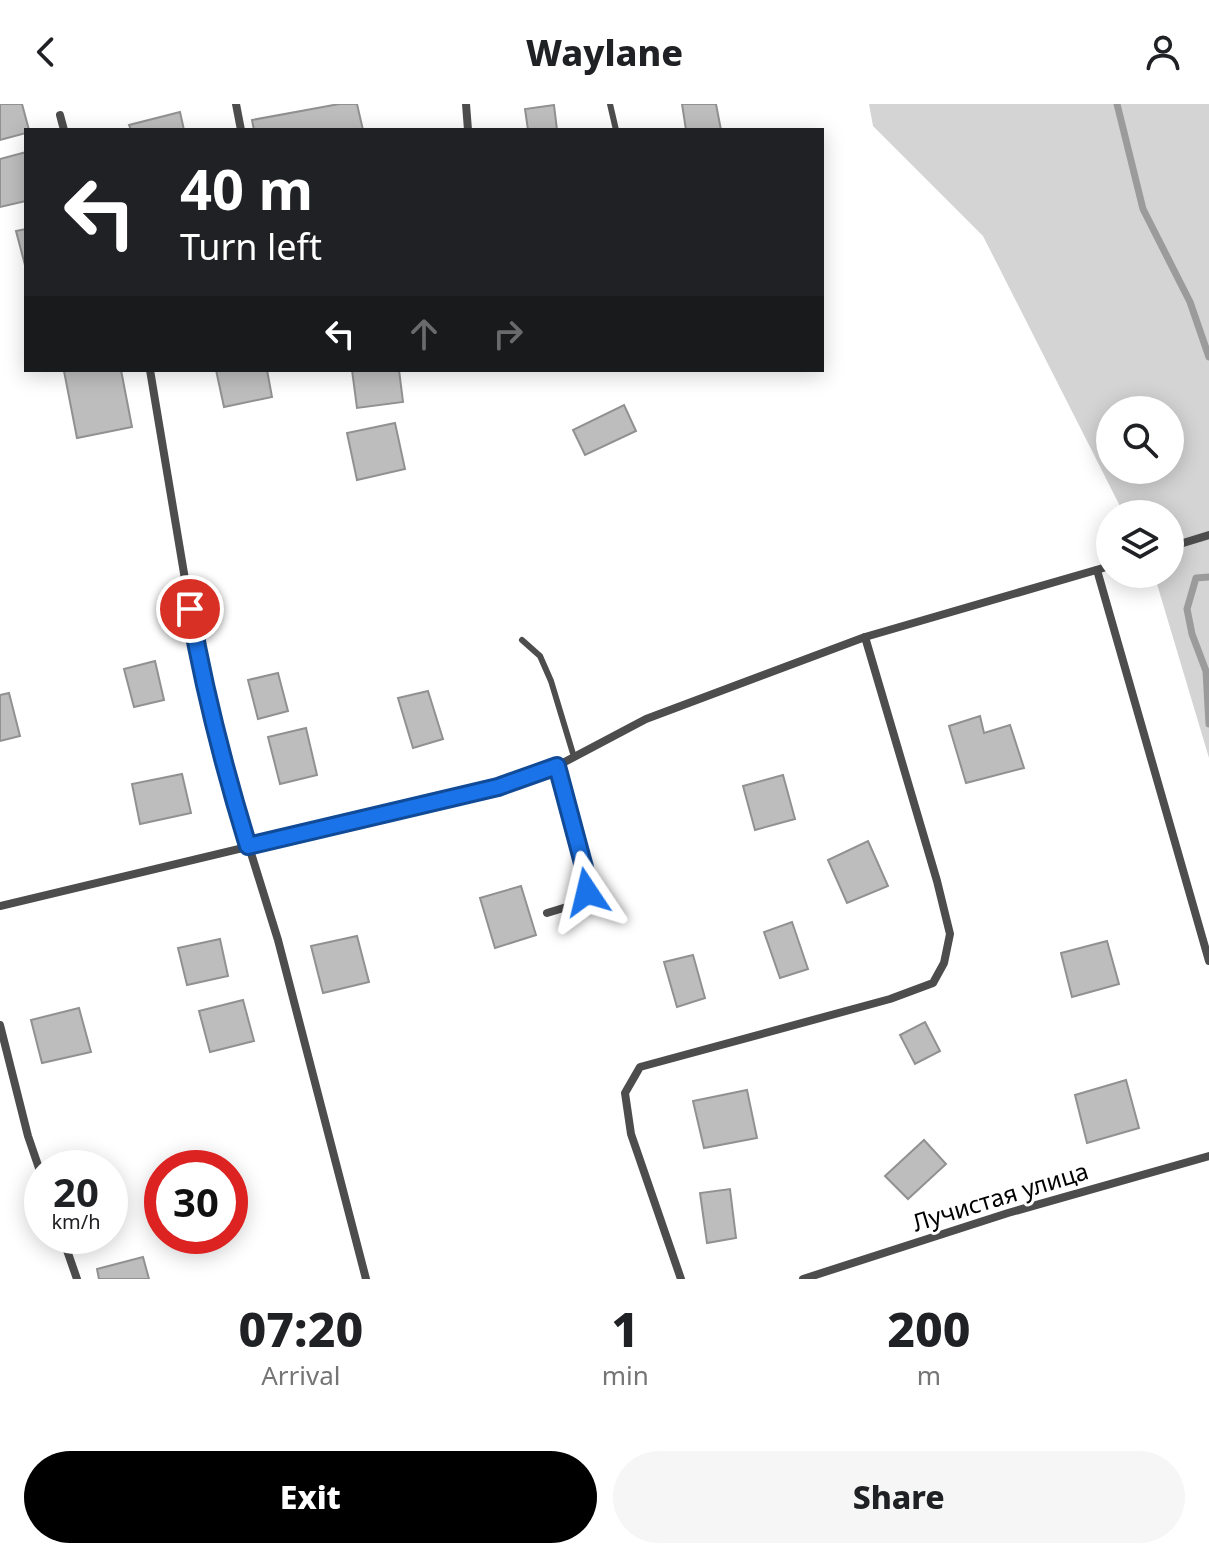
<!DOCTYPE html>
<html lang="en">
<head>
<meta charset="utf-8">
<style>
	body { margin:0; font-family:"Noto Sans",sans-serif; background:#f6f6f6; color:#202124; height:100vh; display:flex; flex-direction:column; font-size:30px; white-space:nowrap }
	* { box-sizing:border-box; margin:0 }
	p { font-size:26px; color:#757577 }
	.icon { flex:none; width:44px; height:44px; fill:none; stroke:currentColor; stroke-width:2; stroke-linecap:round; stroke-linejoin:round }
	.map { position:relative; height:1175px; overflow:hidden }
	.panel { display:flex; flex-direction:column; background:#fff; flex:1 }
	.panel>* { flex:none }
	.top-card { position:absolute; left:24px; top:24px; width:800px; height:244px; border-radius:0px; box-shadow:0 4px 20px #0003; background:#202124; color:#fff; overflow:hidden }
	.controls { position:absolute; left:1096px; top:292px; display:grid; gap:16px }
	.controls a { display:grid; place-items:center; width:88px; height:88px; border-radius:50%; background:#fff; box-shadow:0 4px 20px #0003; font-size:40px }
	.speed { position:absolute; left:24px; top:1046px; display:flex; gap:16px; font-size:40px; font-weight:700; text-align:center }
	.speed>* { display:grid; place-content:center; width:104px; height:104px; border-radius:50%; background:#fff; box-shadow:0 4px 20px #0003; line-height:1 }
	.speed small { font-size:20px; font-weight:400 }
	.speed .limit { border:12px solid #d22; background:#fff; color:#111 }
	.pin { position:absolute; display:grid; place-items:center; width:68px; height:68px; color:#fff; margin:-34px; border:4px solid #fff; border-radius:50%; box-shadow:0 2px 8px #0007 }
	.me { position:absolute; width:88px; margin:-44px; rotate:350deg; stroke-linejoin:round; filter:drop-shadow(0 0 6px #0008) }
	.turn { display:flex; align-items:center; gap:28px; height:168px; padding:0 24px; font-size:36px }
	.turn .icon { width:104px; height:104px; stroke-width:2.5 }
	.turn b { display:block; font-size:56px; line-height:68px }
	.lanes { display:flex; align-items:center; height:76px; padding:0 24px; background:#0003; justify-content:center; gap:40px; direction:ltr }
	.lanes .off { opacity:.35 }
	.eta { display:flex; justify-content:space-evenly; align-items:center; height:136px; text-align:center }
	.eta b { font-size:48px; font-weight:800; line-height:56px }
	.button { display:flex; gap:16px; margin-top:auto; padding:16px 24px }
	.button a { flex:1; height:92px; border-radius:48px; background:#000; color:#fff; font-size:32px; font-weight:800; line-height:92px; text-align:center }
	.button a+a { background:#f6f6f6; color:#202124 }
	header { display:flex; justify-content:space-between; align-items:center; height:104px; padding:0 24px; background:#fff; font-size:36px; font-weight:800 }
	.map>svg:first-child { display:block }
	.green { fill:#d4d4d4; fill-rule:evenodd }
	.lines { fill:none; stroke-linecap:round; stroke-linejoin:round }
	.stream { stroke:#9b9b9b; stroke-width:7 }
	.building { fill:#bdbdbd; stroke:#919191; stroke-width:2 }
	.lane { stroke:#4d4d4d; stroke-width:6 }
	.street { stroke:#4d4d4d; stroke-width:8 }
	.route-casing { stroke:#114b97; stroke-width:20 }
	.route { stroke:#1a73e8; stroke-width:14 }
	.labels { text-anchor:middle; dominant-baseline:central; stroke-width:6; stroke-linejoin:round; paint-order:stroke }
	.street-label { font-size:24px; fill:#000; stroke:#fff }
</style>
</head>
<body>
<header><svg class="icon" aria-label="back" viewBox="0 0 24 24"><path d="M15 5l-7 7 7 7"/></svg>Waylane<svg class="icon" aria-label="person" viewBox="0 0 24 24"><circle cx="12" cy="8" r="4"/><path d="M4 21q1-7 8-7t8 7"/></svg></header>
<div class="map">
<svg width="1209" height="1175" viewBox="0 0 1209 1175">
	<rect width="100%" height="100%" fill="#fff"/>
	<!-- green -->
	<path class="green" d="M869 0H1209V654L1154 470H1170V410H1124L983 132 873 22ZM1110 306H1170V366H1110Z"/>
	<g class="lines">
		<!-- stream -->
		<g class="stream">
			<polyline points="1117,0 1143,105 1190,198 1209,253"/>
			<polyline points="1209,473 1196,474 1187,505 1192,530 1206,567 1209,620"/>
		</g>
	</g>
	<!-- building -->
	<g class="building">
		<polygon points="0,0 22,0 29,26 26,26 26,29 0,36"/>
		<polygon points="339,0 357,0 363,26 254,26 252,16"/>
		<polygon points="682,0 716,0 721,26 686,26"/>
		<polygon points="554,1 557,26 528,26 525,5"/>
		<polygon points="180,8 184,26 131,26 129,21"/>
		<polygon points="26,48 26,97 0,103 0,55"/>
		<polygon points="26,125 26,165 16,127"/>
		<polygon points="70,266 121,266 132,323 77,334 64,267"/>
		<polygon points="216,266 267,266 272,293 224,303"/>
		<polygon points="352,266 399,266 403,298 357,304"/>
		<polygon points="624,301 636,327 585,351 573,326"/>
		<polygon points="395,319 405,365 357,376 347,329"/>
		<polygon points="155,557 164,596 134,603 124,565"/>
		<polygon points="278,569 288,607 258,615 248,576"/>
		<polygon points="428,587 443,635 413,644 398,594"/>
		<polygon points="9,589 20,632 0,637 0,591"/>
		<polygon points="980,612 984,629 1010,621 1024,664 966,679 949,622"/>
		<polygon points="306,624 317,671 280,680 268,633"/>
		<polygon points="182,670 191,709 140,720 132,680"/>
		<polygon points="783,671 795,715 755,726 743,682"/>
		<polygon points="868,737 888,782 847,799 828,756"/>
		<polygon points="521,782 536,831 495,844 480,794"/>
		<polygon points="792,818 808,865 780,874 764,828"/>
		<polygon points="357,832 369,878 323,889 311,842"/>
		<polygon points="220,835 228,872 187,881 178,844"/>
		<polygon points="1107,837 1119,880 1072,893 1061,849"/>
		<polygon points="693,851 705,894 677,903 664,858"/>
		<polygon points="243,896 254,937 210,948 199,907"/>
		<polygon points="79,904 91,948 42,959 31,916"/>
		<polygon points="925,918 940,947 915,960 900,931"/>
		<polygon points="1126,976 1139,1024 1087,1039 1075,991"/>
		<polygon points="747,986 757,1034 704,1044 693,997"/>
		<polygon points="924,1036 946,1060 908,1095 885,1072"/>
		<polygon points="730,1085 736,1134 707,1139 700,1089"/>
		<polygon points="143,1153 149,1175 99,1175 97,1165"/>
	</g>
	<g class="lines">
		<!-- lane -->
		<g class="lane">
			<polyline points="610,0 616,26"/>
			<polyline points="522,536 540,552 551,577 574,653"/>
		</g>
		<!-- street -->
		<g class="street">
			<polyline points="236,0 241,26"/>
			<polyline points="466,0 468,26"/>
			<polyline points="60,11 64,26"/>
			<polyline points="150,266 200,565 227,672 278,836 366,1175"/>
			<polyline points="1170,443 1209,431"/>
			<polyline points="1097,466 1209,857"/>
			<polyline points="0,802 498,683 557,662 646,615 865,533 1110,462"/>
			<path d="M547 809 570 802 585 795C592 772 565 689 557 662"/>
			<polyline points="0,921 28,1032 42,1073"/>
			<polyline points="62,1132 77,1175"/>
			<polyline points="681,1175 631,1030 625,989 640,963 890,895 933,879 944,859 950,830 937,777 865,533"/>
			<polyline points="803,1175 1008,1109 1209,1052"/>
		</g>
	</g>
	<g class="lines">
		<!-- route casing -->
		<g class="route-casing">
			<path id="route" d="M190 505C204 586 224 664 248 742L498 683 557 662 584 763 587 788"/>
		</g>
		<!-- route -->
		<use href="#route" class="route"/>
	</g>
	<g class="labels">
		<!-- street labels -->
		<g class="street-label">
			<text transform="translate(1000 1092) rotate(-17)">Лучистая улица</text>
		</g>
	</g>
</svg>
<div class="controls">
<a><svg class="icon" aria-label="search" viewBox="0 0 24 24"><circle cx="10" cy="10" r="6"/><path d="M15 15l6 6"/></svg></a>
<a><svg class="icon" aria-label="layers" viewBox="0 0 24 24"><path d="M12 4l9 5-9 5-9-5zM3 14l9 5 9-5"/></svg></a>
</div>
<div class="speed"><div>20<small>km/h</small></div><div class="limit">30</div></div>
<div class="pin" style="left:190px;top:505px;background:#d93025"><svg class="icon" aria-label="arrive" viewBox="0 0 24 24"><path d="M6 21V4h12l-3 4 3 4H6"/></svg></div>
<svg class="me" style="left:587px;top:788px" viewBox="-20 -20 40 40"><path d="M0-17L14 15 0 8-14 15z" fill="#1a73e8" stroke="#fff" stroke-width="4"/></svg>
<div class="top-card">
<div class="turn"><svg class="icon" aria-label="left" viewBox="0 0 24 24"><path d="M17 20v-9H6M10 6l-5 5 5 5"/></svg><div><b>40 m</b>Turn left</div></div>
<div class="lanes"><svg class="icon" aria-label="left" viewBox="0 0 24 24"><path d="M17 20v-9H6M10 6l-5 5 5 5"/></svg><svg class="icon off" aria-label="ahead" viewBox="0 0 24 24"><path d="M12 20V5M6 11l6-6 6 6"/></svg><svg class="icon off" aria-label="right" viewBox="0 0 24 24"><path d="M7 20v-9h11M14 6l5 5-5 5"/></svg></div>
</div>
</div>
<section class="panel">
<div class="eta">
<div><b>07:20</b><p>Arrival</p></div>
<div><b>1</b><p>min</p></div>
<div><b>200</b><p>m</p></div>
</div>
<div class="button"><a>Exit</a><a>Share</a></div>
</section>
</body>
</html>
